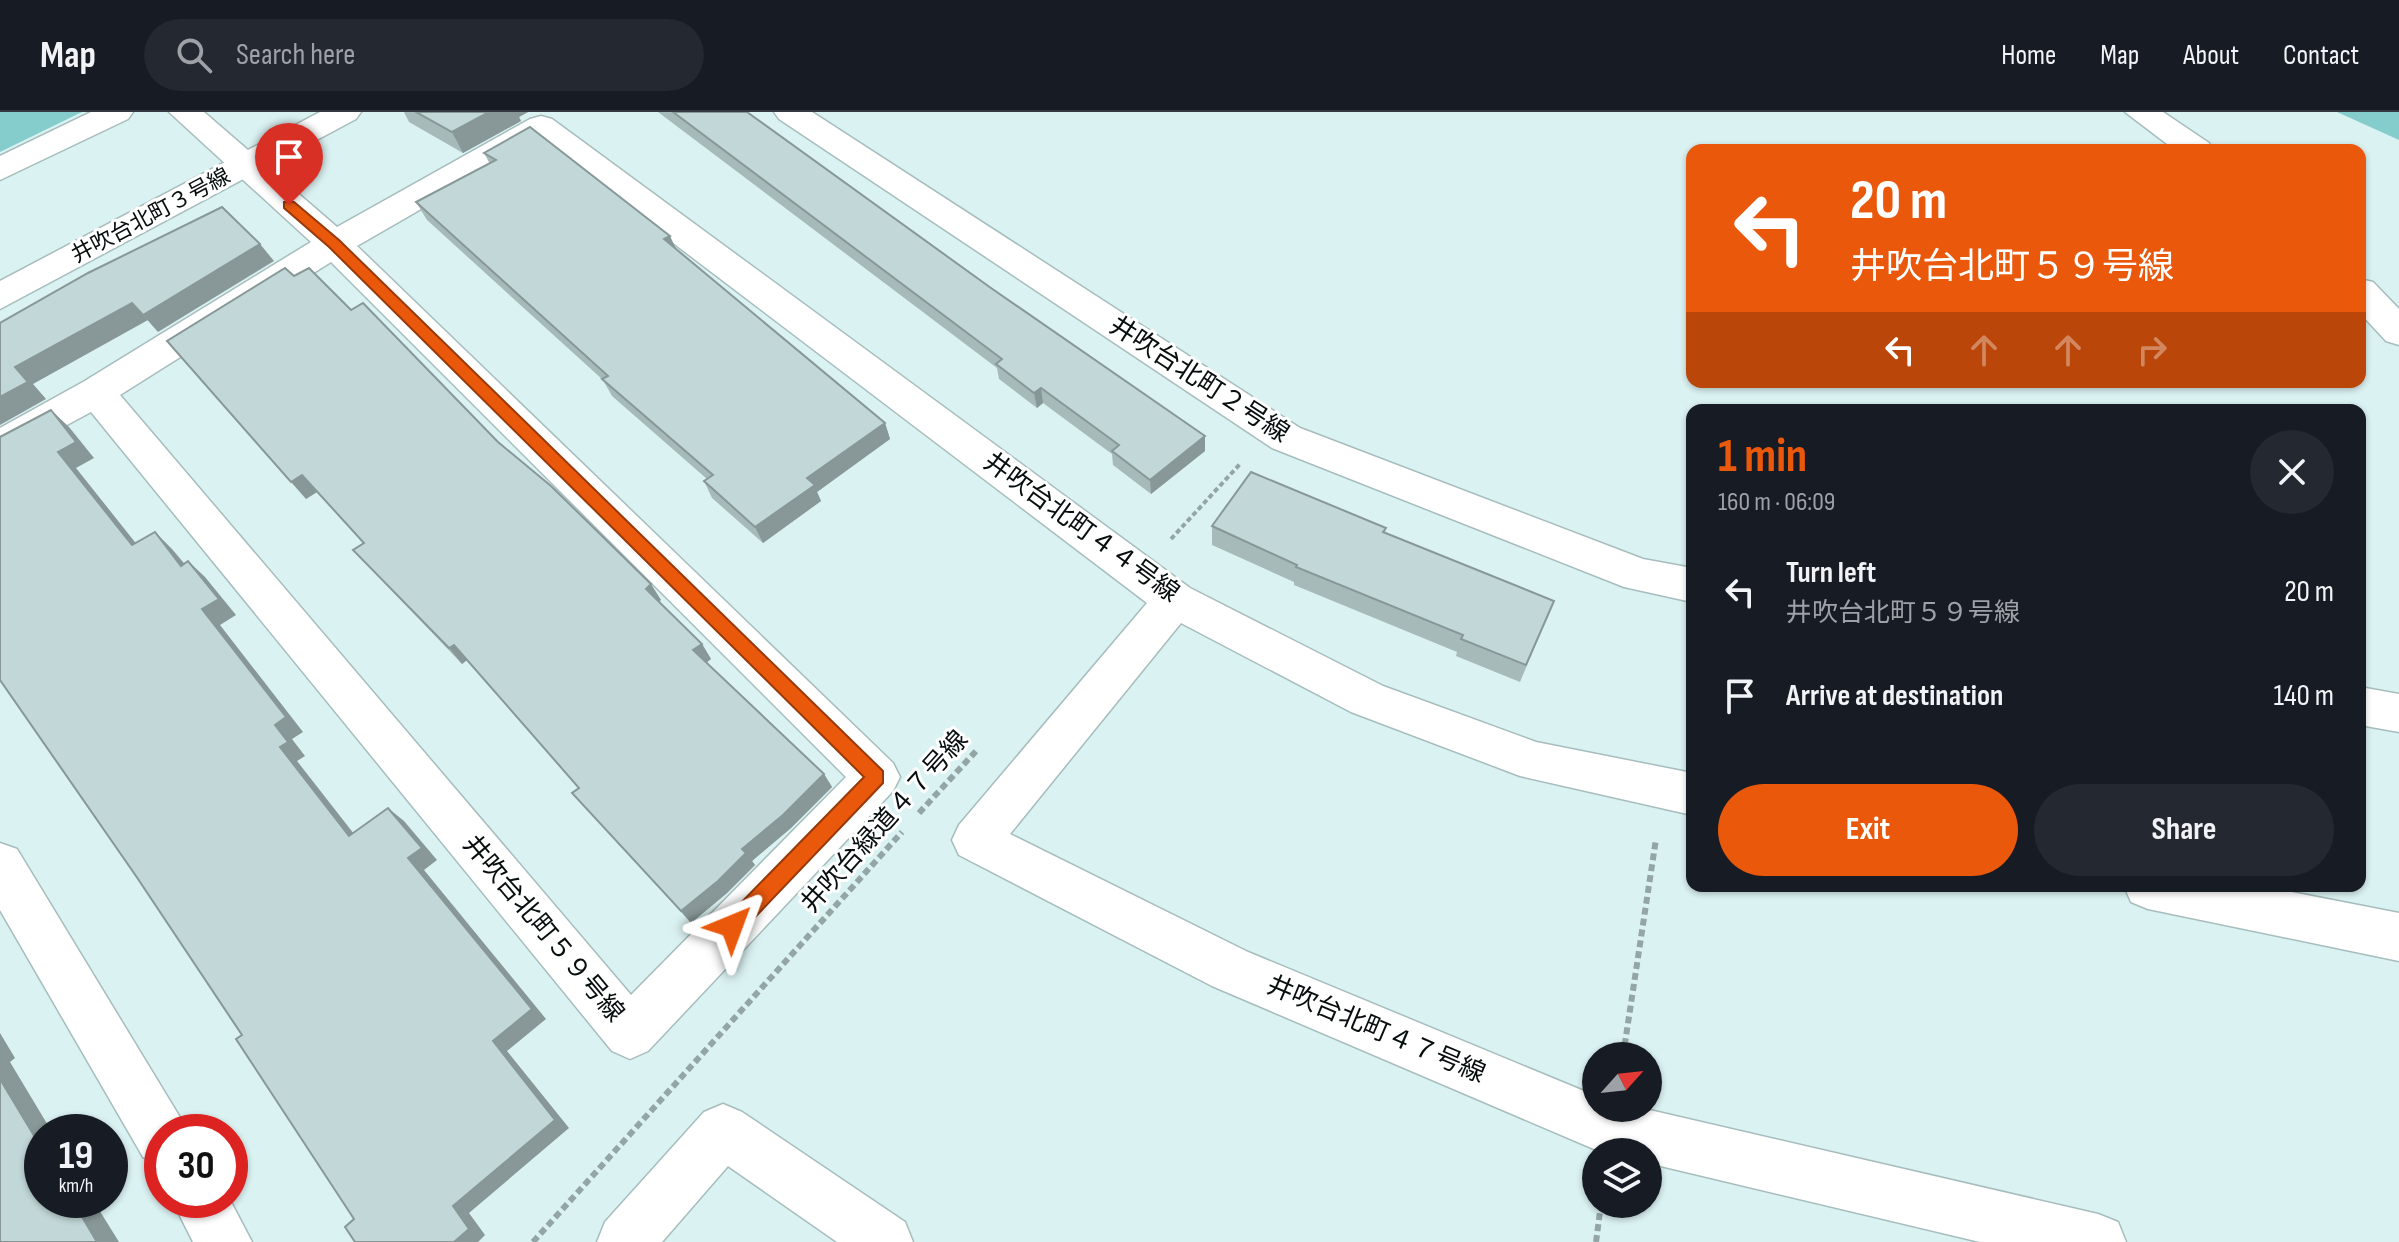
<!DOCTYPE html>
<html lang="en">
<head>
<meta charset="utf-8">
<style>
	body { margin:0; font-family:"Sofia Sans Condensed","Noto Sans JP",sans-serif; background:#242831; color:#f1f3f6; height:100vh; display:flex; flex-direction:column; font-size:30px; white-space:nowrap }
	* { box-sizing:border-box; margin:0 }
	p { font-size:26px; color:#9ea1a6 }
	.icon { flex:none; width:44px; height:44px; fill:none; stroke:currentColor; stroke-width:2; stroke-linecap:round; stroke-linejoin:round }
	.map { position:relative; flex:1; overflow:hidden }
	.panel { position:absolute; left:1686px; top:292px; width:680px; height:488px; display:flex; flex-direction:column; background:#171b24; border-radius:16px; box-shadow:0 2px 6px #0004 }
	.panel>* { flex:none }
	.guide { position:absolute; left:1686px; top:32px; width:680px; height:244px; border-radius:16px; box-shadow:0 2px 6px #0004; background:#ea580c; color:#fff; overflow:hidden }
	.needle { width:52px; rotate:63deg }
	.buttons { position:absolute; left:1582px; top:930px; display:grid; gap:16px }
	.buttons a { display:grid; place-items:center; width:80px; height:80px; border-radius:50%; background:#171b24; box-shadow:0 2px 6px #0004; font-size:40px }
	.speed { position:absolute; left:24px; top:1002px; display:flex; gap:16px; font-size:40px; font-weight:700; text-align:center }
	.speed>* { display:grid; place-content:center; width:104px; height:104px; border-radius:50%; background:#171b24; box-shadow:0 2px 6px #0004; line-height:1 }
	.speed small { font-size:20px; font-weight:400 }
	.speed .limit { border:12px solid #d22; background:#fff; color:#111 }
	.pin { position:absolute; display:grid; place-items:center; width:68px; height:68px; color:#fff; margin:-82px -34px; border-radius:50% 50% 50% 0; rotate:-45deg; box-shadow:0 0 8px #0007 }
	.pin .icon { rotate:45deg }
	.me { position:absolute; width:88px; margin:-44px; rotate:44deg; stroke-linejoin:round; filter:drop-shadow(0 0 6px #0008) }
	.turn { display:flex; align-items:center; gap:28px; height:168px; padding:0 32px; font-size:36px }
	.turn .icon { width:104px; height:104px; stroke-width:2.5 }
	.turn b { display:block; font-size:56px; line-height:68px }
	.lanes { display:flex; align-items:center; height:76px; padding:0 32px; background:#0003; justify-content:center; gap:40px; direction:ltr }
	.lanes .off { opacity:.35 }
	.round { display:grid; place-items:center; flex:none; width:84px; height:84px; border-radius:42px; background:#242831 }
	.summary { display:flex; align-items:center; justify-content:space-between; height:136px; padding:0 32px }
	h1 { font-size:48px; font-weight:700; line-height:60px; color:#ea580c }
	.action { display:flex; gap:16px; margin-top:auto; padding:16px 32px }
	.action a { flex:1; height:92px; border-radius:48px; background:#ea580c; color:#fff; font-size:32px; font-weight:700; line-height:92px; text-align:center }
	.action a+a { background:#242831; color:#f1f3f6 }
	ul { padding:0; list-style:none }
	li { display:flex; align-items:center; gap:24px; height:104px; padding:0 32px }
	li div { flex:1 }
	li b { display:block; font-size:30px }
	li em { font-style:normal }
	header { display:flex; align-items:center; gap:48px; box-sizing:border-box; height:112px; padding:0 40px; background:#171b24; border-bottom:2px solid #363941 }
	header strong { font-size:38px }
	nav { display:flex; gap:44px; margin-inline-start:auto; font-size:28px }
	.search { width:560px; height:72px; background:#242831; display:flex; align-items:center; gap:20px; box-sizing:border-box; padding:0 28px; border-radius:44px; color:#9ea1a6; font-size:30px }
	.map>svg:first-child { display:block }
	.green { fill:#84cdcc }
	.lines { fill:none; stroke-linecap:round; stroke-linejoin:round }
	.minor-casing { stroke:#a7bdbd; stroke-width:3 }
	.tertiary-casing { stroke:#a7bdbd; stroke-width:3 }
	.path-far1 { stroke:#93a5a5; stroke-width:4; stroke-dasharray:5 3; stroke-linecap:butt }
	.path { stroke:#93a5a5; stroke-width:6; stroke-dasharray:7 4; stroke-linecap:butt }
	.minor { fill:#fff; fill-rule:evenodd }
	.tertiary { fill:#fff; fill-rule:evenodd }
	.wall { fill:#a7baba }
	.shaded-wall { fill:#889797 }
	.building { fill:#c2d8d8; stroke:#889797; stroke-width:2 }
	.route { fill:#ea580c; stroke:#983908; stroke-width:2 }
	.labels { text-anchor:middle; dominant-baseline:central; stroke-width:6; stroke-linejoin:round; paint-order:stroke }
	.far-street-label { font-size:22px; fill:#070e0e; stroke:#fff }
	.street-label { font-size:26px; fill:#070e0e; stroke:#fff }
</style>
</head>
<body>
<header>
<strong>Map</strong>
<div class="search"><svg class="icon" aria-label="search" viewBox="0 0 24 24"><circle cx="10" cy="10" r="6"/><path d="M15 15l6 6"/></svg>Search here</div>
<nav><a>Home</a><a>Map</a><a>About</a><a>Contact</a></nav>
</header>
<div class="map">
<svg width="2399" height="1130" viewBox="0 0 2399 1130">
	<rect width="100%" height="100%" fill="#dbf2f2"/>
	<!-- green -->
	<g class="green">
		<polygon points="0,0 82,0 0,40"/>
		<polygon points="2337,0 2399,0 2399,28"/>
	</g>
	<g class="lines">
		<!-- minor casing -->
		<g class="minor-casing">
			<g id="minor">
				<polygon points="91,0 133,0 128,7 0,68 0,44"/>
				<path d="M169 0H204L337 115 530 7 541 4 552 7 1190 476 1383 574 1536 630 1692 661V703L1520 664 1351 600 1181 511 1010 722 1248 840 1596 984V996H1641L2098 1102 2118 1110 2126 1130H1980L1648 1051V1040H1601L1212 874 959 743 952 728 959 713 1147 491 539 29 357 134 893 651 900 665 893 679 648 939 630 947 612 939 91 300 0 349V316L83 270 311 130ZM331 150 846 665 631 883 120 283Z"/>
				<polygon points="2125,0 2163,0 2209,31 2213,38 2175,38"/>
				<polygon points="2360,167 2373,170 2399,197 2399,233 2386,229 2360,201"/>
				<polygon points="0,731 17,737 181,1007 186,1020 162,1020 162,1053 143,1045 0,798"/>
				<polygon points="2124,774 2261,774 2399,801 2399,849 2148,797 2131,790"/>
				<polygon points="723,992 742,1000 905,1110 913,1130 837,1130 728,1054 662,1130 597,1130 605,1110 704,1000"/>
				<polygon points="172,1088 230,1088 252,1130 193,1130"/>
			</g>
		</g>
		<!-- tertiary casing -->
		<g class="tertiary-casing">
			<g id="tertiary">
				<polygon points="320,0 361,0 356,7 0,197 0,169"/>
				<polygon points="774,0 812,0 1300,316 1643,447 1692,456 1692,490 1624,475 1272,336 779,7"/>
				<polygon points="2360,575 2399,582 2399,620 2360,613"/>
			</g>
		</g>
		<!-- path-far1 -->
		<polyline class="path-far1" points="1171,427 1240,352"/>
		<!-- path -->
		<g class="path">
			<polyline points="919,701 977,638"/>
			<polyline points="1623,944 1656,727"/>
			<polyline points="533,1130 902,720"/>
			<polyline points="1596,1130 1601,1092"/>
		</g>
		<!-- minor -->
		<use href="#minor" class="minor"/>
		<!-- tertiary -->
		<use href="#tertiary" class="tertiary"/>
	</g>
	<!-- wall -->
	<g class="wall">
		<polygon points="404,0 528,0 519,5 521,9 463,41 409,10"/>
		<polygon points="658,0 747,0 1205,339 1151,382 1113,353 1112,342 1043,291 1037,296 999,267 997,256"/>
		<polygon points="484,41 676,137 885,311 890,327 817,380 821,389 763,431 712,386 704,369 707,367 612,284 603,268 427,108 416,90 490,52"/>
		<polygon points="294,164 351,198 498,330 661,488 659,490 702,532 711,547 706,551 824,662 832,675 791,716 752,749 755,753 727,781 691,811 572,681 579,676 467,548 462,552 353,438 363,431 317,380 306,387"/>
		<polygon points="1212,414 1386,416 1385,421 1554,489 1520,570 1456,544 1457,540 1294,473 1294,470 1212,433"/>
	</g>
	<!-- shaded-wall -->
	<g class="shaded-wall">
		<polygon points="489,0 528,0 519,5 521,9 463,41 452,20"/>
		<polygon points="670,124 678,141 664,127"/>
		<polygon points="260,132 274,149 158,220 143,203"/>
		<polygon points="132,191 148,208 33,272 46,287 0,313 0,285 15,255"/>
		<polygon points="1041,276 1043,291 1037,296 1034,281"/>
		<polygon points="51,298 69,315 94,346 76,356 150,449 132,433 58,340"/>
		<polygon points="885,311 890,327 817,380 821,389 763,431 755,415 807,366"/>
		<polygon points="1205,324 1205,339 1151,382 1150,368"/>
		<polygon points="302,363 317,380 306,387 291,370"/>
		<polygon points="155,420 172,437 199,469 181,454"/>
		<polygon points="188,449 205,465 236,503 220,513 303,620 292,627 305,644 297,649 365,736 349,724 280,635 275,613 202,497"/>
		<polygon points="651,472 661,488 655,492 646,477"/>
		<polygon points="702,532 711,547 702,554 693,538"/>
		<polygon points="454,533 467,548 462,552 449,536"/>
		<polygon points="824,662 832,675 791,716 752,749 755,753 727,781 691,811 681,799 742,737"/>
		<polygon points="388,696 404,709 437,748 424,758 546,907 507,939 569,1016 469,1101 485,1123 478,1130 454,1130 453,1094 493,929 408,746"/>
		<polygon points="0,921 15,946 10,950 52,1020 42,1020 42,1037 0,967"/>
		<polygon points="72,1088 93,1088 119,1130 97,1130"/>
	</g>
	<!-- building -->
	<g class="building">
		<polygon points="416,0 489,0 452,20"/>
		<polygon points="673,0 747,0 991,176 1205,324 1150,368 1112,339 1119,333 1041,276 1034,281 996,252 1002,247"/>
		<polygon points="530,15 670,124 664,127 885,311 807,366 815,373 755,415 704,369 713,363 602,267 608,264 416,90 496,48 484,41"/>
		<polygon points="222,95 260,132 143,203 132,191 15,255 28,270 0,285 0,211 88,161"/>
		<polygon points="285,156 294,164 309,156 351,198 363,191 498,330 551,374 651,472 646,477 702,532 693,538 824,662 783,703 742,737 746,741 718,769 681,799 572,681 579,676 454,533 449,536 353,438 364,431 302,363 291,370 167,229"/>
		<polygon points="51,298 76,330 58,340 132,433 155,420 181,454 188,449 219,487 202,497 286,605 275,613 288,630 280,635 349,724 388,696 422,736 408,746 532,897 493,929 555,1008 453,1094 469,1117 454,1130 355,1130 345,1115 354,1107 236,927 242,923 136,764 0,568 0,325"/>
		<polygon points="1251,360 1386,416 1383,420 1554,489 1526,553 1461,527 1463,523 1296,455 1297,453 1212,414"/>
		<polygon points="0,967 42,1037 42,1088 72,1088 97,1130 0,1130"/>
	</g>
	<!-- route -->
	<polygon class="route" points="284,90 294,90 339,128 883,659 883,671 740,821 732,824 725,821 722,814 725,807 864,665 329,135 284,96"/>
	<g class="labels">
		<!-- far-street labels -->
		<g class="far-street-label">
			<text transform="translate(151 104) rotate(-28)">井吹台北町３号線</text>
		</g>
		<!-- street labels -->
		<g class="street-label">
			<text transform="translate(1199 268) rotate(33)">井吹台北町２号線</text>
			<text transform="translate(1081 416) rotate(36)">井吹台北町４４号線</text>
			<text transform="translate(885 710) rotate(-48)">井吹台緑道４７号線</text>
			<text transform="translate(543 817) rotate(50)">井吹台北町５９号線</text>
			<text transform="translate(1376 918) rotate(23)">井吹台北町４７号線</text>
		</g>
	</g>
</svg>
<div class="buttons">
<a><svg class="needle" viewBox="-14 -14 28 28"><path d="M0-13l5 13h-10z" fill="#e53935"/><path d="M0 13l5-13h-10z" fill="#9ea1a6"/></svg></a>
<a><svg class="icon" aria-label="layers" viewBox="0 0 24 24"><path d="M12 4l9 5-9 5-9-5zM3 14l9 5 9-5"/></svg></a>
</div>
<div class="speed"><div>19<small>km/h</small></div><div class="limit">30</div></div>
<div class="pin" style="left:289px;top:93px;background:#d93025"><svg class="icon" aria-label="arrive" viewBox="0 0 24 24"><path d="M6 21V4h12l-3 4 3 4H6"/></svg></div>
<svg class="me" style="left:732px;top:814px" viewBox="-20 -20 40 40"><path d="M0-17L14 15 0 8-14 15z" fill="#ea580c" stroke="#fff" stroke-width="4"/></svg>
<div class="guide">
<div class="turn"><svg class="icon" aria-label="left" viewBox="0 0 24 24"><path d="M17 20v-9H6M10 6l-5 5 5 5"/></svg><div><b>20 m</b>井吹台北町５９号線</div></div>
<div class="lanes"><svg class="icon" aria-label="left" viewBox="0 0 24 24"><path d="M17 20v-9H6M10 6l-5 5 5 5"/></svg><svg class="icon off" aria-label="ahead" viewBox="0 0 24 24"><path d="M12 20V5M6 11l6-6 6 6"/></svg><svg class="icon off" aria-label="ahead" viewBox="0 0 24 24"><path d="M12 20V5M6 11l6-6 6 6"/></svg><svg class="icon off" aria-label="right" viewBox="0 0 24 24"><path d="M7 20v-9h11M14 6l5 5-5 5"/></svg></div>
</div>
<section class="panel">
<div class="summary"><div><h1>1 min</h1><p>160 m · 06:09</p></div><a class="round"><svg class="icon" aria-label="close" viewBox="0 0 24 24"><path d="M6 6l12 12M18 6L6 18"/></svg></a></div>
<ul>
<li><svg class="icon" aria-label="left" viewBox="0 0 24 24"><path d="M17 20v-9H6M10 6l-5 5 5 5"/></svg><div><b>Turn left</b><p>井吹台北町５９号線</p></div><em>20 m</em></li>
<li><svg class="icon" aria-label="arrive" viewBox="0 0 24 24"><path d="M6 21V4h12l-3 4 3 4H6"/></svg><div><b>Arrive at destination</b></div><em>140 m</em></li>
</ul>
<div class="action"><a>Exit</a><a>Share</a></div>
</section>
</div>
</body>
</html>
